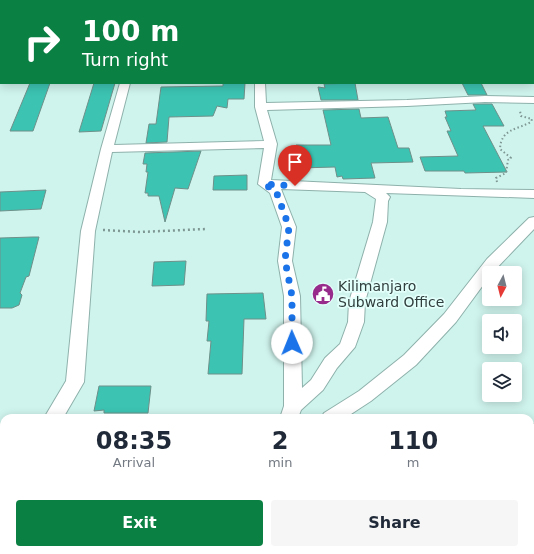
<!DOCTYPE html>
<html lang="en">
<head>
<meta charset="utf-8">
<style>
	body { margin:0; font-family:"DejaVu Sans",sans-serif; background:#f6f6f7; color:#1f2937; height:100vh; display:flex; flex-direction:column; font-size:15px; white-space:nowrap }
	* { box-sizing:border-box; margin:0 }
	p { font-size:13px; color:#747a83 }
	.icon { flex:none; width:22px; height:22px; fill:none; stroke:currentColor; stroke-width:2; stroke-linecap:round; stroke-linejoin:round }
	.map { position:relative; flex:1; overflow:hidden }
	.side { position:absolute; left:0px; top:414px; width:534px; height:140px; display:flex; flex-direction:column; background:#fff; border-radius:12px 12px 0 0; box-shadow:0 2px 10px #0003 }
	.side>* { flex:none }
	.hud { position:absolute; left:0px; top:0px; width:534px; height:84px; box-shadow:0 2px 10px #0003; background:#0b8043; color:#fff; overflow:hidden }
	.needle { width:26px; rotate:187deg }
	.tools { position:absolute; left:482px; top:266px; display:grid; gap:8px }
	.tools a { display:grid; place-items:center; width:40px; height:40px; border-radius:4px; background:#fff; box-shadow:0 2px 10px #0003; font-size:20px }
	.pin { position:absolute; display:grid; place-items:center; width:34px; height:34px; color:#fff; margin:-41px -17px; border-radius:50% 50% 50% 0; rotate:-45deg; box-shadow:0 0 4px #0007 }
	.pin .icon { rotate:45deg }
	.me { position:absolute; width:44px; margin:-22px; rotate:359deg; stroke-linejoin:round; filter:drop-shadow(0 0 3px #0008) }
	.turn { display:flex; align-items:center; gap:14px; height:84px; padding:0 16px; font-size:18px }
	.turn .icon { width:52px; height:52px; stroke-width:2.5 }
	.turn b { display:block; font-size:28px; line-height:34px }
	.eta { display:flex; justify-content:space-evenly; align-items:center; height:68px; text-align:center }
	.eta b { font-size:24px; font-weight:600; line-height:28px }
	.button { display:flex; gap:8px; margin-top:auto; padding:8px 16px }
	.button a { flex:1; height:46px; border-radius:4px; background:#0b8043; color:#fff; font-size:16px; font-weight:600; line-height:46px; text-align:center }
	.button a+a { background:#f6f6f7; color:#1f2937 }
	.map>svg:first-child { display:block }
	.building { fill:#3cc3b2; stroke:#6e908a }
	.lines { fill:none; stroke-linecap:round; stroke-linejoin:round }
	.service-casing { stroke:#8eb1ab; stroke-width:2 }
	.minor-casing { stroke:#8eb1ab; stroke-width:2 }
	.path-far1 { stroke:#7e9793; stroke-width:2; stroke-dasharray:1.5 2.5; stroke-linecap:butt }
	.path { stroke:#7e9793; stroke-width:2.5; stroke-dasharray:2 3; stroke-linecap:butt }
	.service { fill:#fff; fill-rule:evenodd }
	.minor { fill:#fff; fill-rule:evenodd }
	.route { stroke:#1a73e8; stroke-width:7; stroke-dasharray:0 12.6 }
	.labels { text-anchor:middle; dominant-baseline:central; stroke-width:3.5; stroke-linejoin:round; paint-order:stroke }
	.poi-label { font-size:14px; fill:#303e3c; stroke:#e2fffa; text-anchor:start }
</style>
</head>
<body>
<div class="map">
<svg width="534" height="554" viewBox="0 0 534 554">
	<rect width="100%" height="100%" fill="#cff4ed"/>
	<!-- building -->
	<g class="building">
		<polygon points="30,83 50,83 33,131 10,131"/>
		<polygon points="94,83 115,83 101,131 79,132"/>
		<polygon points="223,83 245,83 244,99 228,99 227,108 217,106 213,116 169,117 167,142 146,143 149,124 156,124 161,87 223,86"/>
		<polygon points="355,83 358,100 321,100 318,87 325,88 324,84"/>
		<polygon points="462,83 481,83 487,95 468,95"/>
		<polygon points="473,104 492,104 504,126 483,126 507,172 465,173 464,171 425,171 420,157 458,156 447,131 451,131 445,117 447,117 445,111 476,110"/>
		<polygon points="359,109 361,118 388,117 398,148 409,148 413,162 371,163 375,178 343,179 342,176 337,177 335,167 299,168 296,145 331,145 323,110"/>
		<polygon points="201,151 188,189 175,188 165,222 159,196 148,196 148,193 145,193 148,172 146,172 147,164 143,164 145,153"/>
		<polygon points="247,175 247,190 213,190 214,176"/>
		<polygon points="46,190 41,209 0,211 0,192"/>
		<polygon points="33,237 39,237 29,276 26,277 20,293 22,295 19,305 12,308 0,308 0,238"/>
		<polygon points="186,261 184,285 152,286 154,262"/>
		<polygon points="263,293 266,319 244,319 242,374 208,374 211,341 207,341 209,321 206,321 207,294"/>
		<polygon points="99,386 151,386 148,413 104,413 104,410 94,411"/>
	</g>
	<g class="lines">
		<!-- service casing -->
		<g class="service-casing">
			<rect id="service" x="142" y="0" width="4" height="1"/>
		</g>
		<!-- minor casing -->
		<g class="minor-casing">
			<g id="minor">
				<polygon points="45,0 54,0 45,1"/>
				<rect x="0" y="6" width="1" height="6"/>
				<rect x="533" y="35" width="1" height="6"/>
				<path d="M120 83H130L114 145 264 141 255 107V83H265L266 103 407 100 485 96 534 97V103L485 102 407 106 267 110 277 144 271 180 461 189 534 190V198L386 193 390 197 388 201 387 222 365 302 364 322 355 347 337 368 323 390 301 410 298 418H280L284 406V296L278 261 282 227 270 193 258 184 264 148 112 152 95 231 84 382 63 418H44L66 381 81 231 101 149ZM281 189 365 192 376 199 373 222 349 302 348 322 340 344 325 358 311 380 302 388 300 296 292 261 296 227Z"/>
				<polygon points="534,217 534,229 492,273 489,273 489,277 456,322 416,365 371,401 345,418 321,418 324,413 359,391 404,355 444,314 487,259 529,218"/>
				<polygon points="534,424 534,440 530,441 530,425"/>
				<rect x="0" y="441" width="4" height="16"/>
				<polygon points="112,550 134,550 133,554 111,554"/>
			</g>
		</g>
		<!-- path-far1 -->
		<path class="path-far1" d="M497 182 496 178 506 173 508 160 511 158 500 149C501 129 516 130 531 122L532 119 521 116 520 111"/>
		<!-- path -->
		<polyline class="path" points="103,230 140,232 206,229"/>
		<!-- service -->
		<use href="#service" class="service"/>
		<!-- minor -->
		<use href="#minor" class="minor"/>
	</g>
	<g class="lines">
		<!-- route -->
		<polyline class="route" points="292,343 292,296 285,260 289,227 276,191 264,184 295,186"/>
	</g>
	<!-- icons -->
	<defs>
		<g id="civic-disc" transform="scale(1.15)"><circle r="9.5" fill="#972a8a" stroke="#e2fffa"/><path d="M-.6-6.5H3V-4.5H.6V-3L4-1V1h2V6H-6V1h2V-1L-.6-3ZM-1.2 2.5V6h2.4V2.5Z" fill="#fff"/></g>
	</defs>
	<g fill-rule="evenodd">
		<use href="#civic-disc" x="323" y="294"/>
	</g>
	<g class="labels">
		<!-- poi labels -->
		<g class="poi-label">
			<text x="338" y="286">Kilimanjaro<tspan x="338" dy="16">Subward Office</tspan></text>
		</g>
	</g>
</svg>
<div class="tools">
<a><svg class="needle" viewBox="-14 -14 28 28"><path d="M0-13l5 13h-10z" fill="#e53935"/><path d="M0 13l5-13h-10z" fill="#747a83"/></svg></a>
<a><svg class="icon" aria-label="sound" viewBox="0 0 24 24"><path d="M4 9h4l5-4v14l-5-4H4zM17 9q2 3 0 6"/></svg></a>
<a><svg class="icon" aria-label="layers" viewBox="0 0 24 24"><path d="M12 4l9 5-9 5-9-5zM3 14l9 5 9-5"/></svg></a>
</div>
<div class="pin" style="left:295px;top:186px;background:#d93025"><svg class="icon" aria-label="arrive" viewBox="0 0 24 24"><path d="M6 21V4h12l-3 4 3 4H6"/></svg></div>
<svg class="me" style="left:292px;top:343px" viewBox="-20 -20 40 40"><circle r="19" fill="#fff"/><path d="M0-13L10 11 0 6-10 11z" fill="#1a73e8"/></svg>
<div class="hud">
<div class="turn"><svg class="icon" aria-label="right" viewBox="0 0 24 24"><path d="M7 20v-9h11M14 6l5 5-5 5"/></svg><div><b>100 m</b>Turn right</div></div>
</div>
<section class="side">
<div class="eta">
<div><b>08:35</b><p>Arrival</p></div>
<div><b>2</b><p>min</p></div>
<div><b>110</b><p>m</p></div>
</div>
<div class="button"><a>Exit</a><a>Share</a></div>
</section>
</div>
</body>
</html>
